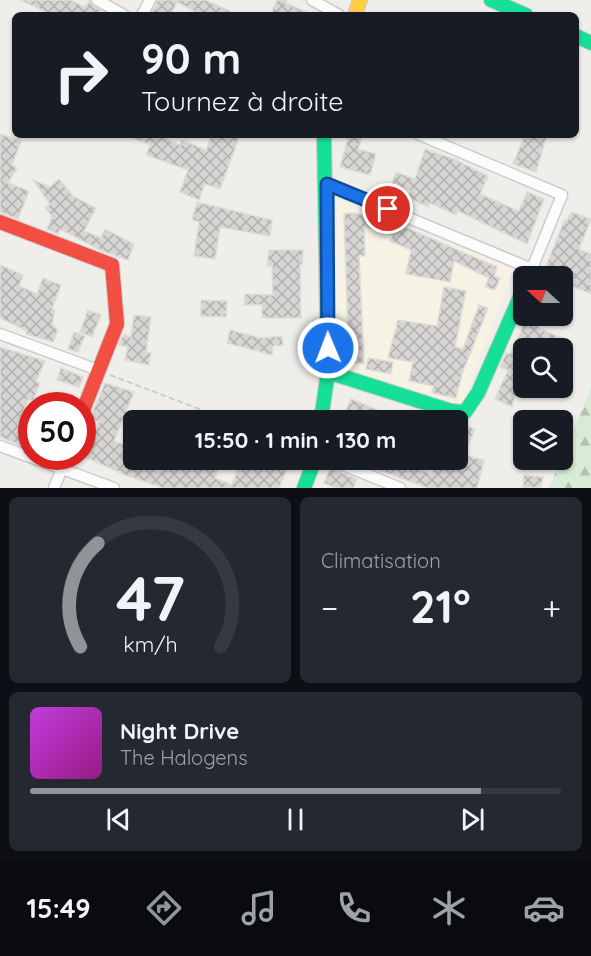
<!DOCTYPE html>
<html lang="fr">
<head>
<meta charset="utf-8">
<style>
  body { margin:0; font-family:Quicksand,sans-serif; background:#242831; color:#f1f3f6; height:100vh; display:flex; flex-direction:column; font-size:22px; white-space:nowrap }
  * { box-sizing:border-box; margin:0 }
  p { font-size:20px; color:#9ea1a6 }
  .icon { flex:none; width:33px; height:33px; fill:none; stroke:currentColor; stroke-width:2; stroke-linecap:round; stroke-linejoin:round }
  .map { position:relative; height:488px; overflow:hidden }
  .sheet { display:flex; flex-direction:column; gap:9px; padding:9px; background:#0d0f14; flex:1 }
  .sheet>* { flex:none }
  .guide { position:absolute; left:12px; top:12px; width:567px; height:126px; border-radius:9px; box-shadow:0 2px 4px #0004; background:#171b24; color:#f1f3f6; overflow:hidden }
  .needle { width:39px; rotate:291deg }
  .tools { position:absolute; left:513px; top:266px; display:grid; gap:12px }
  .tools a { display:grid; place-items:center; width:60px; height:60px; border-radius:9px; background:#171b24; box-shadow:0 2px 4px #0004; font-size:30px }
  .speed { position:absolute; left:18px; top:392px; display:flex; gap:12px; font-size:30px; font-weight:700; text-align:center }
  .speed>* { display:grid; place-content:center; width:78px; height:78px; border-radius:50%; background:#171b24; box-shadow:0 2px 4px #0004; line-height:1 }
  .speed .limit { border:9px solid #d22; background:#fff; color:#111 }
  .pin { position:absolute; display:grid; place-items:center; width:51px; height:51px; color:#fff; margin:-26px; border:3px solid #fff; border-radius:50%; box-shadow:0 2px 6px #0007 }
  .me { position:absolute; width:66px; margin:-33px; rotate:359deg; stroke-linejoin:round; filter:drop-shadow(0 0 4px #0008) }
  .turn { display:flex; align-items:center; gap:21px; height:126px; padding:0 30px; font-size:27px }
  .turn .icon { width:78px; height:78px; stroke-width:2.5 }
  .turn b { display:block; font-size:42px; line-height:51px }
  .big { font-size:45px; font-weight:700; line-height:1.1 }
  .sheet .tile { flex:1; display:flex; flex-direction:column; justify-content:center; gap:9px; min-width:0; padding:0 21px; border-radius:9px; background:#242831 }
  .sheet .dial { align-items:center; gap:0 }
  .dial svg { height:156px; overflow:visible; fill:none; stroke:#363941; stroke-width:7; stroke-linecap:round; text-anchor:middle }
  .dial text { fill:#f1f3f6; stroke:none }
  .song { display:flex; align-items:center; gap:18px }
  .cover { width:72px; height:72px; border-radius:9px; background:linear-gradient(135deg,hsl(290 70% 55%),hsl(310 70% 35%)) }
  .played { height:6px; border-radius:3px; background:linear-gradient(90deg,#919496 85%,#363941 85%) }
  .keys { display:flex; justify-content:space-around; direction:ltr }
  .heat { display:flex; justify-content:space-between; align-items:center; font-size:33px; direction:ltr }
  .sheet .tiles { flex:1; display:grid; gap:9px; grid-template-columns:1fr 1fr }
  .tile:last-child { grid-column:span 2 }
  .trip { position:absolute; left:123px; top:410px; width:345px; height:60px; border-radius:9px; background:#171b24; box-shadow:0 2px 4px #0004; font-weight:700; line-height:60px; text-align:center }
  .tab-bar { display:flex; height:96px; justify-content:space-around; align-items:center; background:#090b0e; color:#9ea1a6 }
  .tab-bar .icon { width:42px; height:42px }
  .tab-bar .selected { color:#919496 }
  .tab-bar b { font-size:27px; color:#f1f3f6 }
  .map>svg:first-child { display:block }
  .commercial { fill:#f7f3e4 }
  .forest { fill:url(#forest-firs) }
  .building { fill:url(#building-cross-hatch); stroke:#deddd9; stroke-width:1.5 }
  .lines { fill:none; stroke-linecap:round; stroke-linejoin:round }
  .street-casing { stroke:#cbcccc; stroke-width:13 }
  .fast-casing { stroke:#cacacb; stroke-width:16 }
  .slow-casing { stroke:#cacacb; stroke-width:16 }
  .jam-casing { stroke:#cacacb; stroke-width:16 }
  .path { stroke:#cacfcc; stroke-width:2; stroke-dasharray:6 3; stroke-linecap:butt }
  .street { stroke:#fdfcfc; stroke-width:10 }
  .fast { stroke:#16e098; stroke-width:14 }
  .slow { stroke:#ffcf43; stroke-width:14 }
  .jam { stroke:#f24e42; stroke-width:14 }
  .route-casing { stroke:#114b97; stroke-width:15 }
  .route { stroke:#1a73e8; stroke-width:10 }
</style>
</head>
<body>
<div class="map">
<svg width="591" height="488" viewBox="0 0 591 488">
  <defs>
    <pattern id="forest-firs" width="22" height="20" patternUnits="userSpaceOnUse" patternTransform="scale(1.5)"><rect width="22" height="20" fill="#d8ebd6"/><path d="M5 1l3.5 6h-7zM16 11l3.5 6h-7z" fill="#b2c2b1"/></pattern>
    <pattern id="building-cross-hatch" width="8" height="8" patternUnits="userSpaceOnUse" patternTransform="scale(1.5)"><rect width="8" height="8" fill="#d6d5d3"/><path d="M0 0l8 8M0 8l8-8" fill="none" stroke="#b1b0af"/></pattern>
  </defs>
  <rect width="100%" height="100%" fill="#efeeea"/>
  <polygon class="commercial" points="337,200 513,269 463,402 448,404 337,366"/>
  <polygon class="forest" points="591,388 591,488 549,488"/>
  <g class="building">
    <polygon points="20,0 70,0 85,7 90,0 91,4 100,10 98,14 101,15 52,15"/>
    <polygon points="158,0 206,0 238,15 192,15 194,11 177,2 171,15 151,15"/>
    <polygon points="277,0 287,0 285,3 314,15 270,15"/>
    <polygon points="0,134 21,141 12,165 17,168 8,183 29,191 18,219 0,212"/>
    <polygon points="126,135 163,135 162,137 180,145 182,140 206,150 212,135 240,135 220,189 205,184 199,200 180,192 188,170 146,155 150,145"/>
    <polygon points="349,135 363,135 358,149 376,154 370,175 340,167"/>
    <polygon points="525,135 547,135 536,172 513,164"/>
    <polygon points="425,149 454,159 488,176 480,194 519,211 527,192 544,199 527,244 458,211 456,215 430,203 428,207 407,197 410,191 392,184 396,172 415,179"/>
    <polygon points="59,179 73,196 96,208 84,231 101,238 105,229 134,244 128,260 102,251 60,229 58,234 47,229 52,217 45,207 50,204 33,180 50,187"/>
    <polygon points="197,202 272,220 270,236 220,227 215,259 194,256 199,222 192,220"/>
    <polygon points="571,212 591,219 579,249 591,254 591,294 572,286 574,280 564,276 542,276 565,219 567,221"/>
    <polygon points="354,213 396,223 497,267 494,276 500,278 495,290 485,287 489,278 454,261 450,282 406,274 411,250 390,241 393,235 364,226 365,256 359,256 364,363 349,364 344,214"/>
    <polygon points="269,250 303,250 302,265 300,264 301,318 262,318 262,305 244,305 245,294 273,295 272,266 267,266"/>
    <polygon points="0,265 23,275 19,286 37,294 43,278 61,285 52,309 55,310 52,324 58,330 53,342 26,334 27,331 0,318"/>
    <polygon points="444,287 466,291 455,347 463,349 479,305 488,308 462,374 456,398 432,393 434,386 409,381 413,362 388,358 398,320 437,326"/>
    <polygon points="201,300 227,301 226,317 201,316"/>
    <polygon points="88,310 101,315 92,337 80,332"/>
    <polygon points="134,315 151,317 146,352 151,353 149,365 125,360 128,347 119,345 123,335 131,337"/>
    <polygon points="528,315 543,315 538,328 569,341 566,348 524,348 524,392 517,390 512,407 495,399 508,370 500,367 506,353 511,354"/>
    <polygon points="230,330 261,338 282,336 283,345 273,346 272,355 227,343"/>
    <polygon points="74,332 85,336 78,352 68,349"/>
    <polygon points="0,347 45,361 36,382 40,383 33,401 28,399 18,425 27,428 20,445 0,437"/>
    <polygon points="368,358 393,362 391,374 366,369"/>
    <polygon points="61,368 83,377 79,387 57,380"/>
    <polygon points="105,383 134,392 114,441 134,449 131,460 160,472 164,462 183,469 186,459 222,459 215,478 232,485 241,459 264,459 287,468 279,488 163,488 125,475 85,457 99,422 90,418"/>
    <polygon points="351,399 402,420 351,420 343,417"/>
    <polygon points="464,425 475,429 464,455 484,460 477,488 428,488 349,459 388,459 432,474 438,459 458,459 458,439"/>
    <polygon points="330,468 357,479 353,488 336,488 324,483"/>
    <polygon points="524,475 543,477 541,487 523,488"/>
  </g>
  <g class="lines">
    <g class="street-casing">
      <g id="street">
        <polyline points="97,0 124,15"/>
        <polyline points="312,0 339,15"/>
        <polyline points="142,15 150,0"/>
        <polyline points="420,135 562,195 529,276"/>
        <polyline points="327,184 532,269"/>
        <polyline points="0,334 98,370"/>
        <polyline points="0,446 114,488"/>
        <polyline points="329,459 400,488"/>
        <polyline points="54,488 67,456"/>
      </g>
    </g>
    <g class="fast-casing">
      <g id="fast">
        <polyline points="491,0 526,15"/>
        <polyline points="576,36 591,43"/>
        <polyline points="328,372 451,411 465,412 478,393 524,288"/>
        <polyline points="321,420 328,372 324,135"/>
        <polyline points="304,488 315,459"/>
      </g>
    </g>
    <g class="slow-casing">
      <polyline id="slow" points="355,15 360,0"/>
    </g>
    <g class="jam-casing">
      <polyline id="jam" points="0,222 112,265 117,324 82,413"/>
    </g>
    <polyline class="path" points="110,375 228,420"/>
    <use href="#street" class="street"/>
    <use href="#fast" class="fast"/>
    <use href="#slow" class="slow"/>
    <use href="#jam" class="jam"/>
  </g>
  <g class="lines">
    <g class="route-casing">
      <polyline id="route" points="328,348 327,184 388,209"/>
    </g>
    <use href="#route" class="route"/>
  </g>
</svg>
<div class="tools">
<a><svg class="needle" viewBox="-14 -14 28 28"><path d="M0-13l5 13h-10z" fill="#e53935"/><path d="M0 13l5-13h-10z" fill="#9ea1a6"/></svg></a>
<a><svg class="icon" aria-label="search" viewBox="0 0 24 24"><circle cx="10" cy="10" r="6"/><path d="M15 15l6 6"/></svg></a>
<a><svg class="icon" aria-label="layers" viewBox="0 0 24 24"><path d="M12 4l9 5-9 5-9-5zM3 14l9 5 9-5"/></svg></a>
</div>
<div class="speed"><div class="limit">50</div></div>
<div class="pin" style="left:388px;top:209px;background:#d93025"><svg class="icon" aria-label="arrive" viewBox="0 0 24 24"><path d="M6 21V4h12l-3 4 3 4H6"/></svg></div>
<svg class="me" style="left:328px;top:348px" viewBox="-20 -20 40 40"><circle r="17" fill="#1a73e8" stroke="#fff" stroke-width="3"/><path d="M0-11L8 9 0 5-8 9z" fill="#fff"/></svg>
<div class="trip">15:50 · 1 min · 130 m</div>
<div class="guide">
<div class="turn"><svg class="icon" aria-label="right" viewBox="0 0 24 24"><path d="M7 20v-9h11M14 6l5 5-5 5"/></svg><div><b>90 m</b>Tournez à droite</div></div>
</div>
</div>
<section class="sheet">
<div class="tiles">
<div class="tile dial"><svg viewBox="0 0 100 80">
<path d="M14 69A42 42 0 1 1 86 69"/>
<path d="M14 69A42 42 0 0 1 23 16" stroke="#919496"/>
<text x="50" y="56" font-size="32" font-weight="700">47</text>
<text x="50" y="72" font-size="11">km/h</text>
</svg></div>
<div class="tile"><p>Climatisation</p>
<div class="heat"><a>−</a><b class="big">21°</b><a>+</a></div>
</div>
<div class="tile">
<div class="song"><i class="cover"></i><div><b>Night Drive</b><p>The Halogens</p></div></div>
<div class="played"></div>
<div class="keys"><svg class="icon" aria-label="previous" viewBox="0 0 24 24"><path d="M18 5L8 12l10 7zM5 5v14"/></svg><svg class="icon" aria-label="pause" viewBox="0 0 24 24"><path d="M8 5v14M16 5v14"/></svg><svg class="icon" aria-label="next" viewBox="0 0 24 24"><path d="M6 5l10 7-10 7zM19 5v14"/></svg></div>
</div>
</div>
</section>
<nav class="tab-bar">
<b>15:49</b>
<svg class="icon selected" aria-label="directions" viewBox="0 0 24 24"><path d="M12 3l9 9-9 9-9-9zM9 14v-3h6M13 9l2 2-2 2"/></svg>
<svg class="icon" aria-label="music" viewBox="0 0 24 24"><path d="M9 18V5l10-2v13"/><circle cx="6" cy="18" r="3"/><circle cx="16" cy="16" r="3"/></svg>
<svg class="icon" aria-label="phone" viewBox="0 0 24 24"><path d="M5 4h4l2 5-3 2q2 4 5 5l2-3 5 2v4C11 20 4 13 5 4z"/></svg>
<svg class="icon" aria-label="climate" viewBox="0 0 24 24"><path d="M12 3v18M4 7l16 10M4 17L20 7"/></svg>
<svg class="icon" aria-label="car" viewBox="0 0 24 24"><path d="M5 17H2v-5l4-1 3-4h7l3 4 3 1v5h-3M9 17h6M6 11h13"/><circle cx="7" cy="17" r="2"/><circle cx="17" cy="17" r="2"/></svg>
</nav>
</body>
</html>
